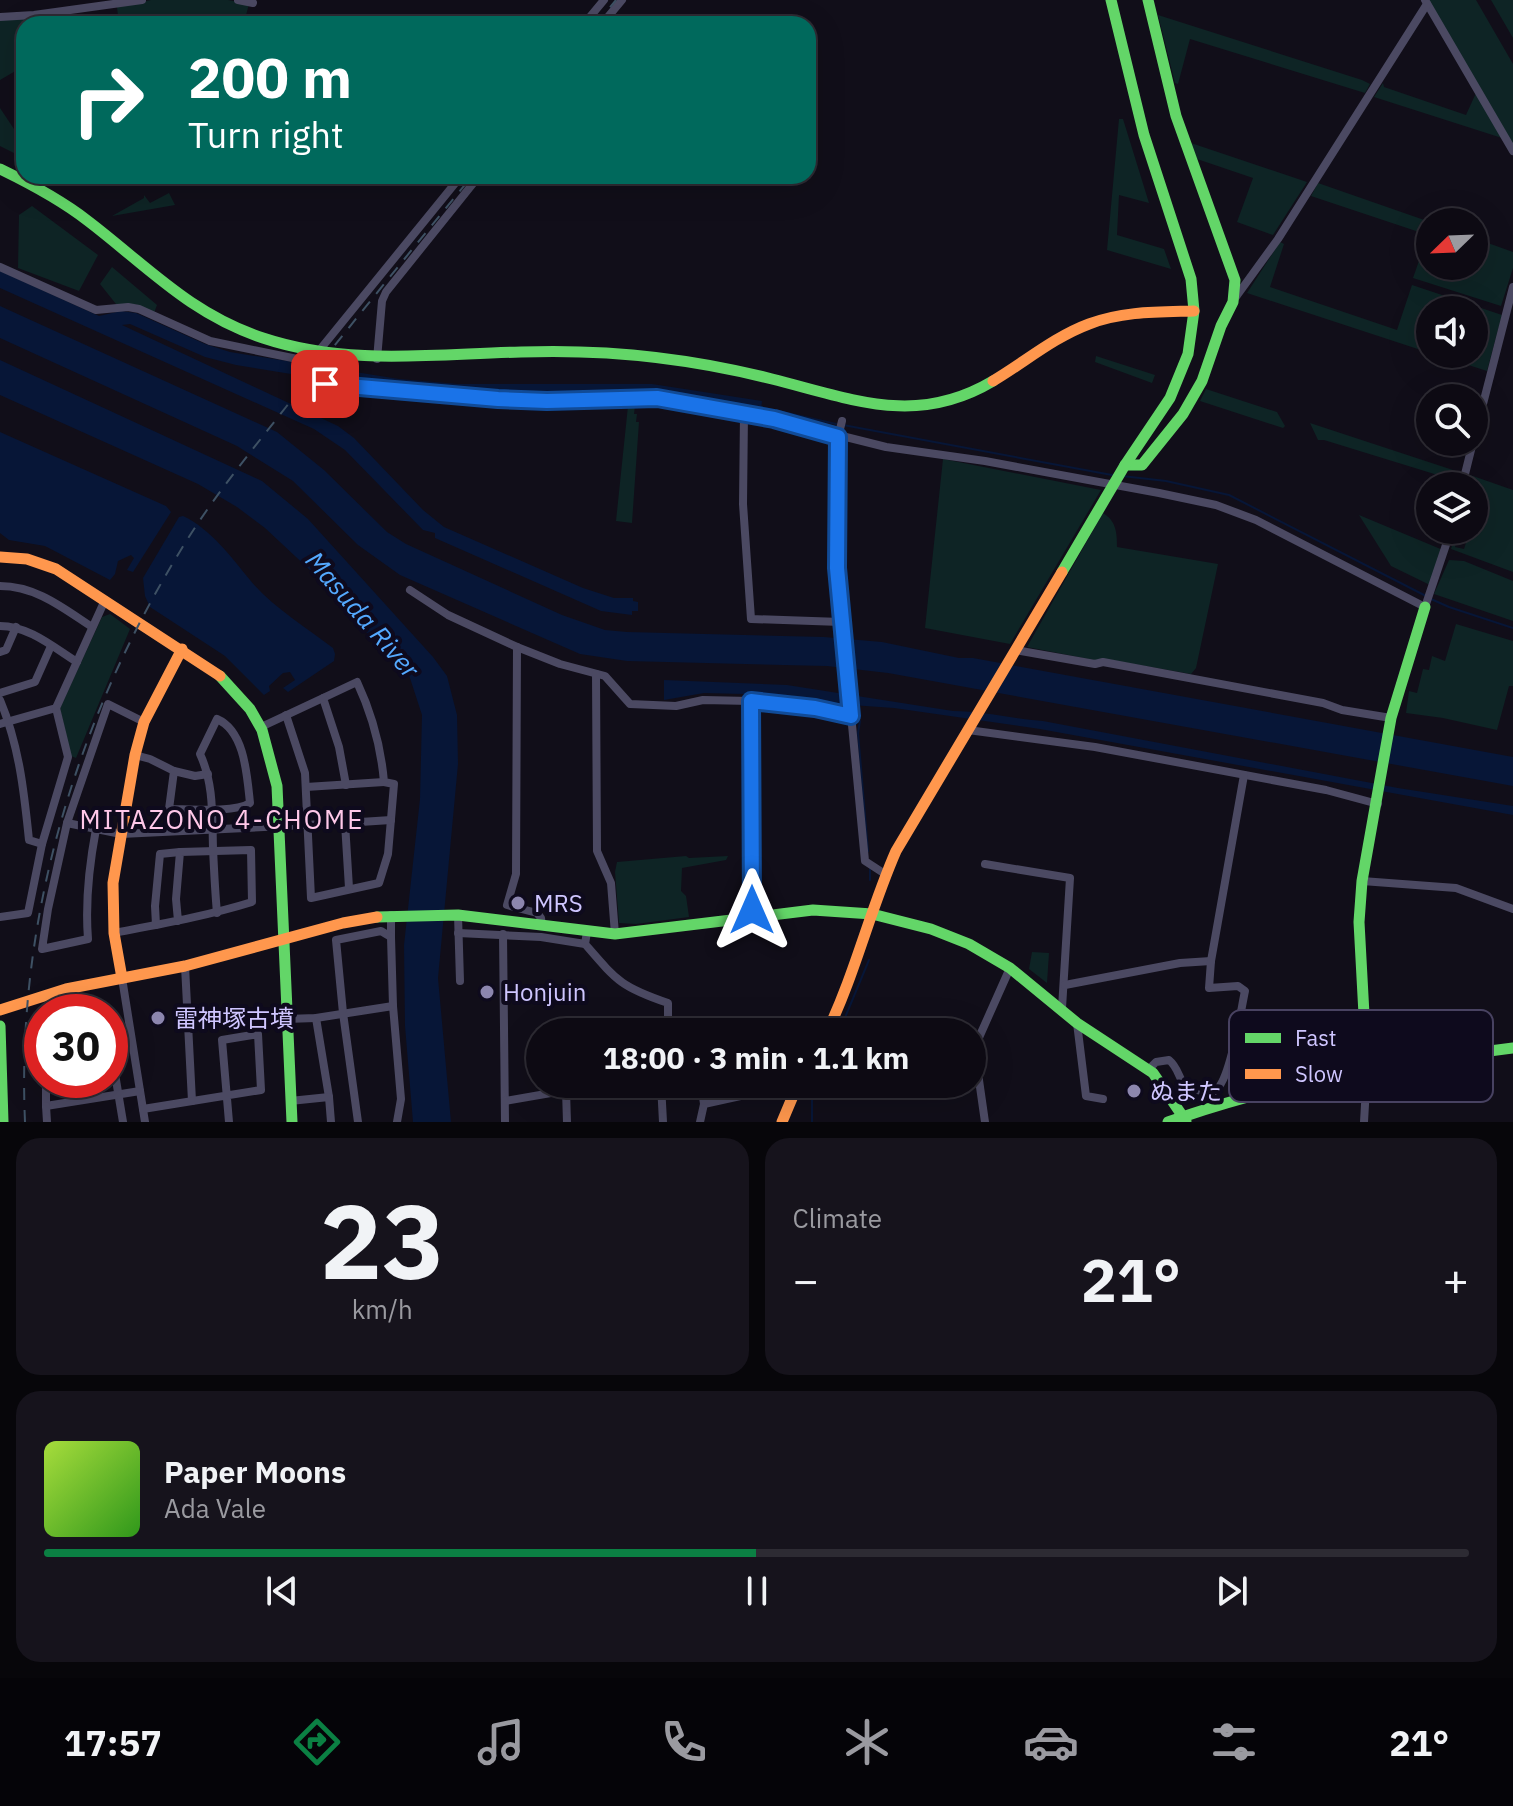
<!DOCTYPE html>
<html lang="en">
<head>
<meta charset="utf-8">
<style>
  body { margin:0; font-family:"IBM Plex Sans","Noto Sans JP",sans-serif; background:#16131c; color:#f1f3f6; height:100vh; display:flex; flex-direction:column; font-size:30px; white-space:nowrap }
  * { box-sizing:border-box; margin:0 }
  p { font-size:26px; color:#9a9aa0 }
  .icon { flex:none; width:44px; height:44px; fill:none; stroke:currentColor; stroke-width:2; stroke-linecap:round; stroke-linejoin:round }
  .map { position:relative; height:1122px; overflow:hidden }
  .panel { display:flex; flex-direction:column; gap:16px; padding:16px; background:#07060a; flex:1 }
  .panel>* { flex:none }
  .top-card { position:absolute; left:16px; top:16px; width:800px; height:168px; border-radius:24px; box-shadow:0 8px 32px #0002,0 0 0 2px #2d2b33; background:#00695c; color:#fff; overflow:hidden }
  .needle { width:52px; rotate:247deg }
  .controls { position:absolute; left:1416px; top:208px; display:grid; gap:16px }
  .controls a { display:grid; place-items:center; width:72px; height:72px; border-radius:50%; background:#0d0a13; box-shadow:0 8px 32px #0002,0 0 0 2px #2d2b33; font-size:40px }
  .speed { position:absolute; left:24px; top:994px; display:flex; gap:16px; font-size:40px; font-weight:700; text-align:center }
  .speed>* { display:grid; place-content:center; width:104px; height:104px; border-radius:50%; background:#0d0a13; box-shadow:0 8px 32px #0002,0 0 0 2px #2d2b33; line-height:1 }
  .speed .limit { border:12px solid #d22; background:#fff; color:#111 }
  .pin { position:absolute; display:grid; place-items:center; width:68px; height:68px; color:#fff; margin:-34px; border-radius:16px; box-shadow:0 4px 12px #0006 }
  .me { position:absolute; width:88px; margin:-44px; rotate:0deg; stroke-linejoin:round; filter:drop-shadow(0 0 6px #0008) }
  .turn { display:flex; align-items:center; gap:28px; height:168px; padding:0 40px; font-size:36px }
  .turn .icon { width:104px; height:104px; stroke-width:2.5 }
  .turn b { display:block; font-size:56px; line-height:68px }
  .big { font-size:60px; font-weight:700; line-height:1.1 }
  .panel .widget { flex:1; display:flex; flex-direction:column; justify-content:center; gap:12px; min-width:0; padding:0 28px; border-radius:24px; background:#16131c }
  .panel .dial { align-items:center; gap:0 }
  .dial b { font-size:104px; line-height:1 }
  .song { display:flex; align-items:center; gap:24px }
  .cover { width:96px; height:96px; border-radius:12px; background:linear-gradient(135deg,hsl(80 70% 55%),hsl(110 70% 35%)) }
  .played { height:8px; border-radius:4px; background:linear-gradient(90deg,#0b8043 50%,#2d2b33 50%) }
  .keys { display:flex; justify-content:space-around; direction:ltr }
  .heat { display:flex; justify-content:space-between; align-items:center; font-size:44px; direction:ltr }
  .panel .tiles { flex:1; display:grid; gap:16px; grid-template-columns:1fr 1fr }
  .widget:last-child { grid-column:span 2 }
  .trip { position:absolute; left:526px; top:1018px; width:460px; height:80px; border-radius:40px; background:#0d0a13; box-shadow:0 8px 32px #0002,0 0 0 2px #2d2b33; font-weight:700; line-height:80px; text-align:center }
  .tabs { display:flex; height:128px; justify-content:space-around; align-items:center; background:#050408; color:#9a9aa0 }
  .tabs .icon { width:56px; height:56px }
  .tabs .on { color:#0b8043 }
  .tabs b { font-size:36px; color:#f1f3f6 }
  .map>svg:first-child { display:block }
  .green { fill:#0e2425 }
  .water { fill:#071637 }
  .lines { fill:none; stroke-linecap:round; stroke-linejoin:round }
  .stream { stroke:#071637; stroke-width:2 }
  .street { stroke:#4b4962; stroke-width:8 }
  .fast { stroke:#63d668; stroke-width:11 }
  .slow { stroke:#ff974d; stroke-width:11 }
  .rail { stroke:#3e5164; stroke-width:2; stroke-dasharray:12 10; stroke-linecap:butt }
  .route-casing { stroke:#114b97; stroke-width:20 }
  .route { stroke:#1a73e8; stroke-width:14 }
  .poi-dot { fill:#8c86ae; stroke:#0e0a1d; stroke-width:3 }
  .labels { text-anchor:middle; dominant-baseline:central; stroke-width:8; stroke-linejoin:round; paint-order:stroke }
  .poi-label { font-size:24px; fill:#cfc6ff; stroke:#0e0a1d; text-anchor:start }
  .water-label { font-size:26px; font-style:italic; fill:#54a9ff; stroke:#0e0a1d }
  .neighbourhood-label { font-size:26px; letter-spacing:2px; fill:#ffc8e9; stroke:#0e0a1d }
  .key { fill:#0e0a1d; stroke:#484261; stroke-width:2 }
  .key-label { font-size:22px; fill:#cfc6ff }
</style>
</head>
<body>
<div class="map">
<svg width="1513" height="1122" viewBox="0 0 1513 1122">
  <rect width="100%" height="100%" fill="#110e19"/>
  <g class="green">
    <polygon points="151,0 228,0 249,4 246,15 228,15 227,24 119,24 117,7"/>
    <polygon points="1428,0 1476,0 1513,64 1513,148"/>
    <polygon points="1491,0 1513,0 1513,38"/>
    <polygon points="1158,15 1362,80 1370,84 1365,93 1190,39 1178,84 1175,83"/>
    <polygon points="39,17 44,24 24,24 24,66 0,80 0,20"/>
    <polygon points="1383,83 1384,87 1466,115 1476,93 1502,138 1374,97"/>
    <polygon points="0,108 24,144 24,158 0,146"/>
    <polygon points="1119,119 1123,119 1149,203 1119,195 1117,235 1164,249 1171,269 1107,250"/>
    <polygon points="1191,143 1307,182 1273,235 1237,222 1253,178 1197,159"/>
    <polygon points="1318,183 1430,222 1430,266 1474,266 1474,238 1513,252 1513,268 1501,306 1413,278 1428,235 1311,196"/>
    <polygon points="169,193 175,205 112,216 144,198 144,195 150,203"/>
    <polygon points="32,206 98,255 79,291 18,268 19,215"/>
    <polygon points="1280,242 1284,244 1270,287 1397,330 1412,285 1502,315 1487,371 1434,354 1474,354 1474,310 1430,310 1430,353 1247,293"/>
    <polygon points="112,267 157,305 154,313 135,304 116,304 100,284"/>
    <polygon points="1096,356 1155,375 1152,383 1095,362"/>
    <polygon points="1206,389 1277,412 1285,426 1283,428 1200,401"/>
    <polygon points="628,406 635,406 634,414 637,414 636,422 639,422 632,523 616,521"/>
    <polygon points="1310,423 1459,472 1457,481 1324,440 1318,440"/>
    <polygon points="943,459 1101,490 1010,644 925,628"/>
    <polygon points="1470,475 1513,490 1513,572 1451,549 1456,530 1460,530 1455,547 1464,549 1470,530 1474,530 1474,486 1467,486"/>
    <path d="M1103 513C1116 521 1117 532 1117 547L1218 564 1196 668 1191 674 1105 659 1099 661 1027 647Z"/>
    <polygon points="1359,515 1443,550 1430,585 1391,566"/>
    <polygon points="1449,560 1464,561 1513,581 1513,621 1434,594"/>
    <polygon points="110,614 130,629 76,758 71,756 60,708 102,617"/>
    <polygon points="1456,624 1513,641 1513,686 1509,686 1497,730 1443,718 1406,713 1409,691 1417,693 1423,669 1429,670 1432,656 1445,661"/>
    <polygon points="686,856 689,858 728,856 726,860 682,868 681,891 686,896 689,917 636,924 619,923 615,872 617,862"/>
    <polygon points="1032,952 1049,953 1047,983 1029,969"/>
  </g>
  <g class="water">
    <polygon points="0,271 99,316 121,311 136,313 205,344 230,352 399,379 458,384 652,384 762,401 761,410 663,393 496,394 322,379 236,365 205,357 130,324 122,325 338,426 354,438 423,510 444,527 583,588 614,598 633,598 633,601 638,602 638,611 632,611 632,615 601,611 435,538 435,533 423,530 345,450 314,429 0,288"/>
    <polygon points="0,306 277,432 324,470 387,532 406,544 562,615 605,630 627,632 824,637 882,642 959,658 973,658 1513,757 1513,786 888,673 827,666 627,661 580,654 400,575 358,545 293,481 237,446 0,338"/>
    <polygon points="0,360 262,481 308,519 433,657 447,676 457,715 458,764 438,978 451,1122 413,1122 405,1026 404,945 420,799 422,715 409,675 398,660 360,627 326,585 265,528 237,507 198,484 0,395"/>
    <polygon points="0,432 166,506 171,512 133,572 127,570 134,558 131,555 118,561 115,574 110,580 45,546 9,540 0,533"/>
    <path d="M183 516C211 529 232 558 250 580 271 606 306 627 333 648L335 654 334 661 288 692 283 688 295 680 290 672 283 673 269 686 270 691 264 695 225 656 150 607 145 596 143 578 179 517Z"/>
    <path d="M664 680 787 685 953 711C983 711 1013 719 1043 721L1398 788 1513 806V815L1040 729 894 708 837 704 789 695 704 693 664 700Z"/>
  </g>
  <g class="lines">
    <g class="stream">
      <polyline points="761,407 836,424"/>
      <polyline points="843,425 1112,475"/>
      <polyline points="1122,476 1166,481 1229,495 1426,596"/>
      <polyline points="1431,599 1449,607 1513,628"/>
      <polyline points="860,721 858,733 868,851"/>
      <polyline points="870,869 870,880"/>
      <polyline points="839,1032 869,960"/>
      <polyline points="812,1122 812,1084"/>
    </g>
    <g class="street">
      <polyline points="238,0 253,3"/>
      <polyline points="1425,0 1513,151"/>
      <polyline points="0,17 34,15 142,0"/>
      <polyline points="584,24 604,0"/>
      <polyline points="602,24 622,0"/>
      <polyline points="461,176 318,352 304,382 498,399 657,398 774,419 886,447 985,461 1159,493 1216,505 1256,520 1425,607 1451,530"/>
      <polyline points="0,267 96,310 128,307 139,309 210,341 312,362"/>
      <polyline points="1233,301 1278,239 1427,4"/>
      <polyline points="377,359 382,301 386,292 479,176"/>
      <polyline points="744,413 743,504 751,619 841,622"/>
      <polyline points="842,421 838,437 837,568 865,861 885,874"/>
      <polyline points="1474,439 1513,287"/>
      <polyline points="1462,486 1473,442"/>
      <path d="M0 586C36 586 63 608 92 627"/>
      <polyline points="410,590 448,615 517,647 560,664 605,676 630,704 676,706 703,700 751,701 815,708 851,716"/>
      <path d="M0 626C29 626 53 647 77 662"/>
      <polyline points="517,647 516,874 507,905 537,913 541,918 542,926"/>
      <polyline points="1015,650 1095,664 1103,662 1323,703 1342,710 1391,718"/>
      <polyline points="0,652 6,650 16,627"/>
      <polyline points="596,674 597,851 611,883 615,934"/>
      <polyline points="0,693 35,682 51,646"/>
      <path d="M0 700C19 745 24 791 29 840L42 844"/>
      <polyline points="751,701 752,916"/>
      <path d="M286 715 305 773 311 898 379 883 388 854 394 784 384 782C381 747 372 714 357 682L323 698 339 747 346 785"/>
      <polyline points="0,724 56,708 105,600"/>
      <polyline points="261,727 323,698"/>
      <polyline points="968,730 1095,747 1326,790 1378,804"/>
      <path d="M135 755 150 759 174 771 169 809C188 809 235 813 250 803 247 776 245 731 217 719L200 754C214 784 212 816 213 848 214 870 215 891 217 913"/>
      <polyline points="174,771 195,776 208,774"/>
      <polyline points="306,787 384,782"/>
      <polyline points="67,823 121,834 345,823 349,888"/>
      <polyline points="345,823 391,820"/>
      <path d="M96 829C89 866 85 901 88 939L42 949 48 909 67 823 108 704 144 722"/>
      <polyline points="985,864 1070,878 1062,1008"/>
      <polyline points="1362,881 1456,888 1513,909"/>
      <polyline points="391,915 391,937"/>
      <polyline points="458,915 460,981"/>
      <polyline points="0,917 28,913 42,844 68,757 56,708"/>
      <polyline points="156,925 155,906 160,854 180,852"/>
      <path d="M587 932 585 944C617 981 621 987 668 1003V1032"/>
      <path d="M114 933C161 924 207 916 252 902L251 850 180 852 176 899 178 921"/>
      <polyline points="458,933 541,937 585,944"/>
      <polyline points="503,934 505,1122"/>
      <polyline points="185,966 192,1101"/>
      <polyline points="122,978 145,1122"/>
      <polyline points="1065,985 1180,963 1211,961"/>
      <polyline points="74,987 78,1012"/>
      <polyline points="316,1018 329,1097"/>
      <polyline points="286,1019 316,1018 393,1006 401,1099 397,1122"/>
      <polyline points="1077,1023 1086,1096 1103,1099"/>
      <polyline points="110,1044 123,1122"/>
      <path d="M1148 1070 1156 1062 1169 1060C1179 1068 1178 1079 1187 1088 1194 1089 1205 1093 1212 1092 1230 1089 1241 1008 1245 991L1238 986 1209 988 1211 961 1244 775"/>
      <polyline points="46,1080 46,1106 140,1091"/>
      <polyline points="661,1084 663,1122"/>
      <polyline points="701,1084 704,1104"/>
      <polyline points="566,1090 567,1122"/>
      <polyline points="290,1101 329,1097 331,1122"/>
      <polyline points="505,1101 603,1084"/>
      <polyline points="46,1106 47,1122"/>
      <polyline points="143,1109 261,1090 258,1034 222,1040 229,1122"/>
      <polyline points="358,1122 343,1013 336,940 381,931 391,937 393,1006"/>
      <polyline points="700,1122 704,1104 764,1091 778,1084"/>
      <polyline points="985,1122 975,1052 977,1042 1010,968"/>
      <polyline points="1364,1122 1367,1070"/>
    </g>
    <g class="fast">
      <path d="M0 169C31 184 61 200 88 221 147 266 190 314 263 338 347 366 433 354 521 352 605 349 690 358 772 379 852 399 916 427 993 381"/>
      <polyline points="1125,465 1142,465 1183,414 1202,381 1221,326 1233,302 1235,280 1176,116 1148,0"/>
      <polyline points="1062,572 1125,465 1170,398 1188,354 1194,311 1191,279 1144,135 1111,0"/>
      <polyline points="220,676 250,709 262,730 277,786 292,1122"/>
      <polyline points="377,917 458,915 615,934 813,910 872,914 931,929 969,944 1010,968 1077,1023 1153,1073 1186,1121"/>
      <polyline points="0,1026 3,1122"/>
      <polyline points="1367,1070 1359,922 1362,881 1391,718 1425,607"/>
      <path d="M1168 1122C1280 1082 1395 1063 1513 1048"/>
    </g>
    <g class="slow">
      <path d="M993 381C1025 362 1054 337 1089 324 1123 311 1159 312 1194 311"/>
      <polyline points="0,557 27,559 56,569 220,676"/>
      <polyline points="122,978 114,933 113,883 135,755 144,722 182,649"/>
      <polyline points="0,1010 66,989 185,966 343,923 377,917"/>
      <path d="M827 1032C855 974 870 910 896 851L1062 572"/>
      <polyline points="782,1122 798,1084"/>
    </g>
    <g class="rail">
      <polyline points="596,24 616,0"/>
      <path d="M25 1122C16 922 75 723 179 553 210 501 249 454 286 407 347 329 410 252 472 176"/>
    </g>
  </g>
  <g class="lines">
    <g class="route-casing">
      <polyline id="route" points="325,384 498,399 547,401 657,398 774,419 838,437 837,568 851,716 815,708 751,701 752,910"/>
    </g>
    <use href="#route" class="route"/>
  </g>
  <g class="poi-dot">
    <circle cx="518" cy="903" r="8"/>
    <circle cx="487" cy="992" r="8"/>
    <circle cx="158" cy="1018" r="8"/>
    <circle cx="1134" cy="1091" r="8"/>
  </g>
  <g class="labels">
    <g class="poi-label">
      <text x="534" y="903">MRS</text>
      <text x="503" y="992">Honjuin</text>
      <text x="174" y="1018">雷神塚古墳</text>
      <text x="1150" y="1091">ぬまた</text>
    </g>
    <g class="water-label">
      <text transform="translate(363 614) rotate(49)">Masuda River</text>
    </g>
    <g class="neighbourhood-label">
      <text x="222" y="819">MITAZONO 4-CHOME</text>
    </g>
  </g>
  <rect x="1229" y="1010" width="264" height="92" rx="12" class="key"/>
  <rect x="1245" y="1033" width="36" height="10" fill="#63d668"/>
  <rect x="1245" y="1069" width="36" height="10" fill="#ff974d"/>
  <g class="key-label">
    <text x="1295" y="1046">Fast</text>
    <text x="1295" y="1082">Slow</text>
  </g>
</svg>
<div class="controls">
<a><svg class="needle" viewBox="-14 -14 28 28"><path d="M0-13l5 13h-10z" fill="#e53935"/><path d="M0 13l5-13h-10z" fill="#9a9aa0"/></svg></a>
<a><svg class="icon" aria-label="sound" viewBox="0 0 24 24"><path d="M4 9h4l5-4v14l-5-4H4zM17 9q2 3 0 6"/></svg></a>
<a><svg class="icon" aria-label="search" viewBox="0 0 24 24"><circle cx="10" cy="10" r="6"/><path d="M15 15l6 6"/></svg></a>
<a><svg class="icon" aria-label="layers" viewBox="0 0 24 24"><path d="M12 4l9 5-9 5-9-5zM3 14l9 5 9-5"/></svg></a>
</div>
<div class="speed"><div class="limit">30</div></div>
<div class="pin" style="left:325px;top:384px;background:#d93025"><svg class="icon" aria-label="arrive" viewBox="0 0 24 24"><path d="M6 21V4h12l-3 4 3 4H6"/></svg></div>
<svg class="me" style="left:752px;top:910px" viewBox="-20 -20 40 40"><path d="M0-17L14 15 0 8-14 15z" fill="#1a73e8" stroke="#fff" stroke-width="4"/></svg>
<div class="trip">18:00 · 3 min · 1.1 km</div>
<div class="top-card">
<div class="turn"><svg class="icon" aria-label="right" viewBox="0 0 24 24"><path d="M7 20v-9h11M14 6l5 5-5 5"/></svg><div><b>200 m</b>Turn right</div></div>
</div>
</div>
<section class="panel">
<div class="tiles">
<div class="widget dial"><b>23</b><p>km/h</p></div>
<div class="widget"><p>Climate</p>
<div class="heat"><a>−</a><b class="big">21°</b><a>+</a></div>
</div>
<div class="widget">
<div class="song"><i class="cover"></i><div><b>Paper Moons</b><p>Ada Vale</p></div></div>
<div class="played"></div>
<div class="keys"><svg class="icon" aria-label="previous" viewBox="0 0 24 24"><path d="M18 5L8 12l10 7zM5 5v14"/></svg><svg class="icon" aria-label="pause" viewBox="0 0 24 24"><path d="M8 5v14M16 5v14"/></svg><svg class="icon" aria-label="next" viewBox="0 0 24 24"><path d="M6 5l10 7-10 7zM19 5v14"/></svg></div>
</div>
</div>
</section>
<nav class="tabs">
<b>17:57</b>
<svg class="icon on" aria-label="directions" viewBox="0 0 24 24"><path d="M12 3l9 9-9 9-9-9zM9 14v-3h6M13 9l2 2-2 2"/></svg>
<svg class="icon" aria-label="music" viewBox="0 0 24 24"><path d="M9 18V5l10-2v13"/><circle cx="6" cy="18" r="3"/><circle cx="16" cy="16" r="3"/></svg>
<svg class="icon" aria-label="phone" viewBox="0 0 24 24"><path d="M5 4h4l2 5-3 2q2 4 5 5l2-3 5 2v4C11 20 4 13 5 4z"/></svg>
<svg class="icon" aria-label="climate" viewBox="0 0 24 24"><path d="M12 3v18M4 7l16 10M4 17L20 7"/></svg>
<svg class="icon" aria-label="car" viewBox="0 0 24 24"><path d="M5 17H2v-5l4-1 3-4h7l3 4 3 1v5h-3M9 17h6M6 11h13"/><circle cx="7" cy="17" r="2"/><circle cx="17" cy="17" r="2"/></svg>
<svg class="icon" aria-label="filters" viewBox="0 0 24 24"><path d="M4 7h16M4 17h16"/><circle cx="9" cy="7" r="2"/><circle cx="15" cy="17" r="2"/></svg>
<b>21°</b>
</nav>
</body>
</html>
